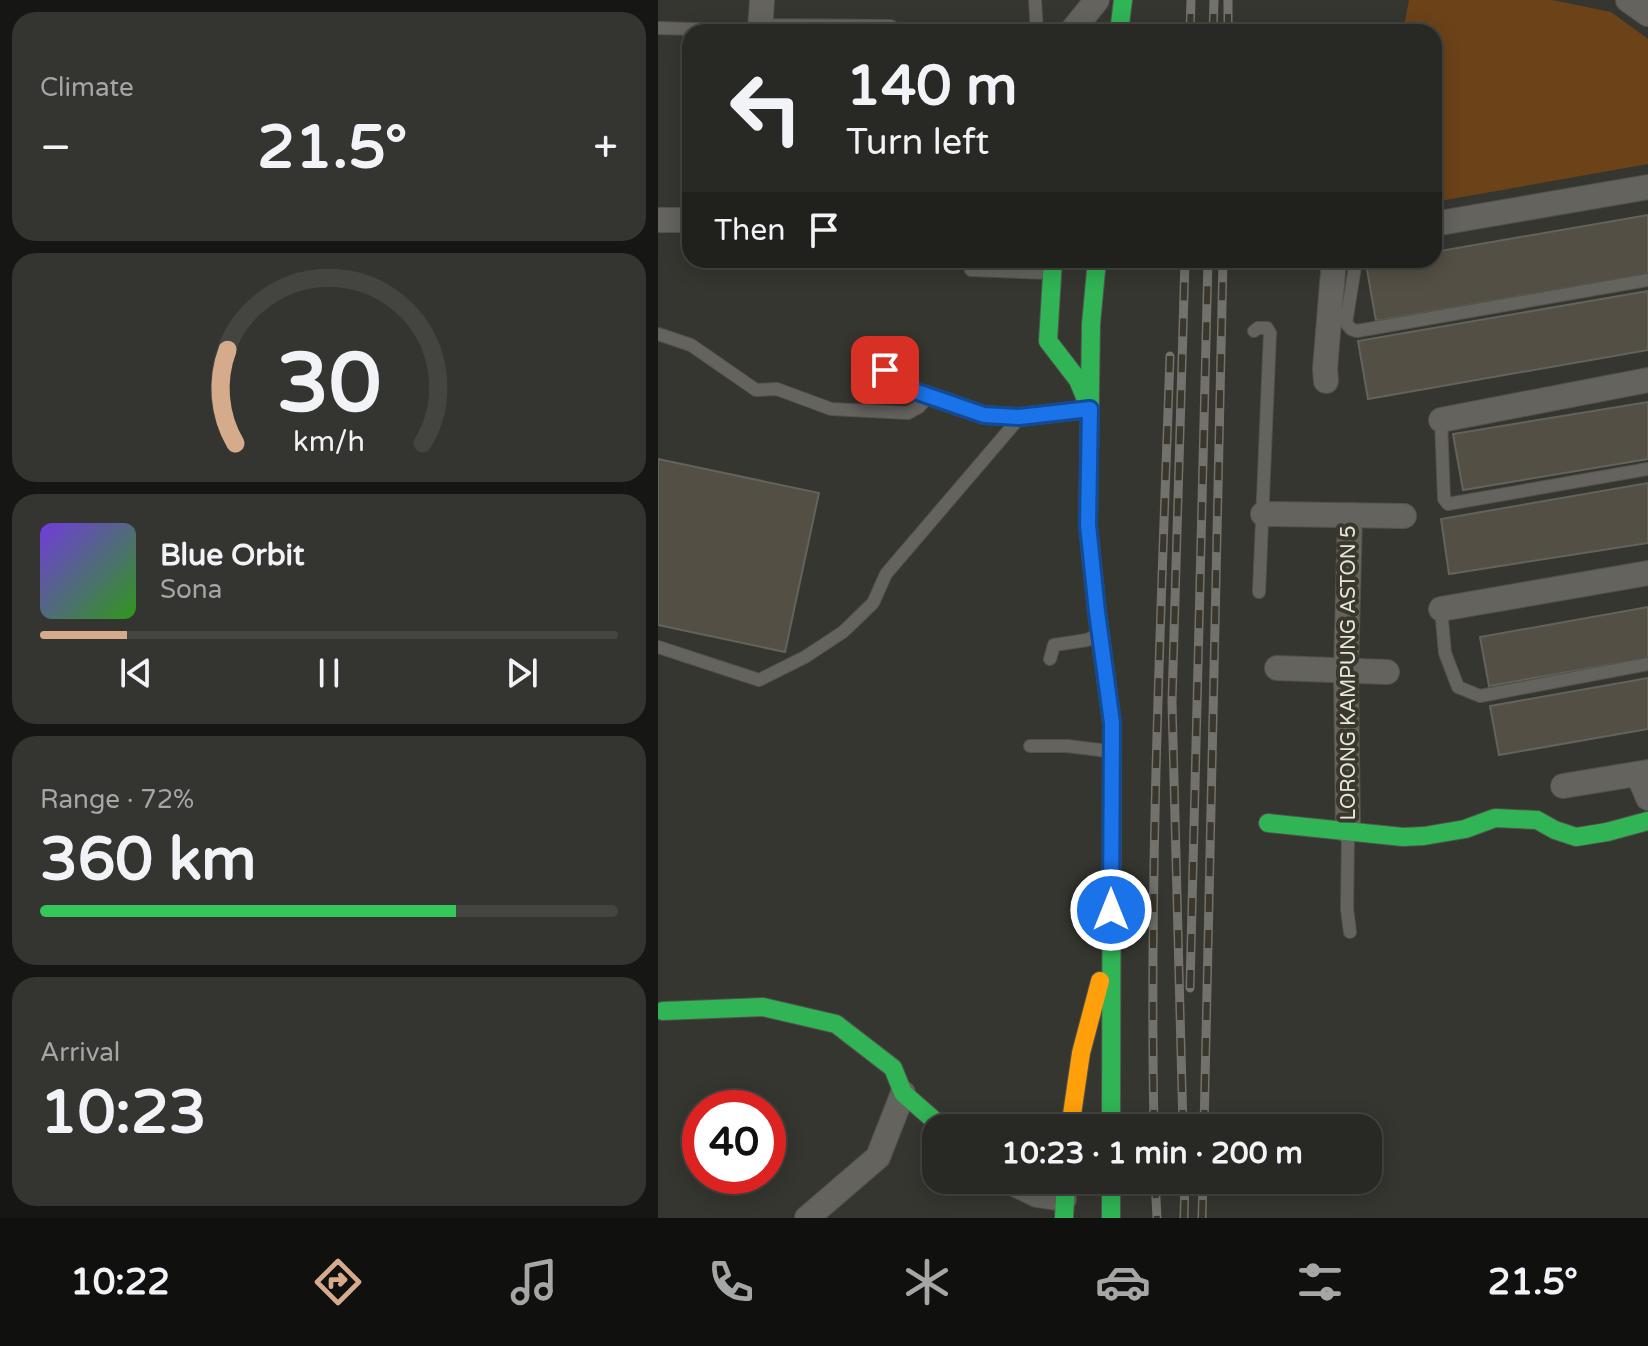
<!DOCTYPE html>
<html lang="en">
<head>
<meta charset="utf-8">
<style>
  body { margin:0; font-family:"Varela Round",sans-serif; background:#343431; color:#f1f3f6; height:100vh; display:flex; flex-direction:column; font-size:30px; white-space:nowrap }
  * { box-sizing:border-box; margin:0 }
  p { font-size:26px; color:#a5a6a6 }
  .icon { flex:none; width:44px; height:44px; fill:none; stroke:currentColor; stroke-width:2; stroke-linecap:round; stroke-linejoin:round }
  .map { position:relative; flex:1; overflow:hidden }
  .side { display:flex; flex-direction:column; gap:12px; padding:12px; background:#161614; width:658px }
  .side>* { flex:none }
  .top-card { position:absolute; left:24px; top:24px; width:760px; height:244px; border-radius:24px; box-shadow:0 4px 20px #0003,0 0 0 2px #444441; background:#282824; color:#f1f3f6; overflow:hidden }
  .speed { position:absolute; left:24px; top:1090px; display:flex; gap:16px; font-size:40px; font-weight:700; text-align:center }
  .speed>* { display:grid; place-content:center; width:104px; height:104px; border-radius:50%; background:#282824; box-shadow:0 4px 20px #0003,0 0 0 2px #444441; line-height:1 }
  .speed .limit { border:12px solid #d22; background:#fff; color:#111 }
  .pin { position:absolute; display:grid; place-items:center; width:68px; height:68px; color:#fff; margin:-34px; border-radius:16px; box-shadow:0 4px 12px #0006 }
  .me { position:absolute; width:88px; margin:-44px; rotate:0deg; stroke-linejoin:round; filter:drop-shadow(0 0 6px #0008) }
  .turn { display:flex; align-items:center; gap:28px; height:168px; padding:0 32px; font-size:36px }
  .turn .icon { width:104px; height:104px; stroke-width:2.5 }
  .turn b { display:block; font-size:56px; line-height:68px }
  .then { display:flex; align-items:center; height:76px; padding:0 32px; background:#0003; gap:16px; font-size:30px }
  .big { font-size:60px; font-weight:700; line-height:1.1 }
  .side .widget { flex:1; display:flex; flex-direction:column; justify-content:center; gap:12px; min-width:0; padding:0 28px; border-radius:24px; background:#343431 }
  .side .dial { align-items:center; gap:0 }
  .dial svg { height:208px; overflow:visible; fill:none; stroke:#444441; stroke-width:7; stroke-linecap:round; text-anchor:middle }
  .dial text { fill:#f1f3f6; stroke:none }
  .song { display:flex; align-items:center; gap:24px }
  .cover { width:96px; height:96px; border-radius:12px; background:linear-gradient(135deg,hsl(260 70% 55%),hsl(110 70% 35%)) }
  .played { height:8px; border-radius:4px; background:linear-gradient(90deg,#d6ab8b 15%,#444441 15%) }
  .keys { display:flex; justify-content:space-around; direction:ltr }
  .heat { display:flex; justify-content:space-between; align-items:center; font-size:44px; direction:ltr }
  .charge { height:12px; border-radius:6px; background:linear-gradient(90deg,#34c759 72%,#444441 0) }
  .trip { position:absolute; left:264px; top:1114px; width:460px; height:80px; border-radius:24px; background:#282824; box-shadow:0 4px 20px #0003,0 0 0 2px #444441; font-weight:700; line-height:80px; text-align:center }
  .menu { display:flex; height:128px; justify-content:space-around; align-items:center; background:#10100e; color:#a5a6a6 }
  .menu .icon { width:56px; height:56px }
  .menu .active { color:#d6ab8b }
  .menu b { font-size:36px; color:#f1f3f6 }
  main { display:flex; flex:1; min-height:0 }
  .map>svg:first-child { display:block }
  .green { fill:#6c4219 }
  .building { fill:#534f44; stroke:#63625d; stroke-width:2 }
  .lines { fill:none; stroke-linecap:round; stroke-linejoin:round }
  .lane-casing { stroke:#52524c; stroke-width:14 }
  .street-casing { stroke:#52524c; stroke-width:26 }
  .fast-casing { stroke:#52524c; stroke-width:20 }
  .slow-casing { stroke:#52524c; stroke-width:20 }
  .lane { stroke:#64635e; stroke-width:12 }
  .street { stroke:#64635e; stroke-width:24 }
  .fast { stroke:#30b455; stroke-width:18 }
  .slow { stroke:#ff9f0a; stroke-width:18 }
  .rail-casing { stroke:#72716c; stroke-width:9 }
  .rail { stroke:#3a382c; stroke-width:6; stroke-dasharray:18; stroke-linecap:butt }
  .route-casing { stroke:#114b97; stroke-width:20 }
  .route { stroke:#1a73e8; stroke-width:14 }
  .labels { text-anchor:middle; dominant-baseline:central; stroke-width:8; stroke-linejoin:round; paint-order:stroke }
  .street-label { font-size:20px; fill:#e7e6de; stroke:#3a382c }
</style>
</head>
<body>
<main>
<section class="side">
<div class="widget"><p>Climate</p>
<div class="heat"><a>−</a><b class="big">21.5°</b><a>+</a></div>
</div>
<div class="widget dial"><svg viewBox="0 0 100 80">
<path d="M14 69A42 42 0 1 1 86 69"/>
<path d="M14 69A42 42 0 0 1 11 33" stroke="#d6ab8b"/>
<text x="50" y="56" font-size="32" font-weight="700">30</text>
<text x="50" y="72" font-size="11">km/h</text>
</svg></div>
<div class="widget">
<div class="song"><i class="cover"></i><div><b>Blue Orbit</b><p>Sona</p></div></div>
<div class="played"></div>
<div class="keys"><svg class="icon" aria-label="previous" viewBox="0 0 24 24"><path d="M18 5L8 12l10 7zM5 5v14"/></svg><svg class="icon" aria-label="pause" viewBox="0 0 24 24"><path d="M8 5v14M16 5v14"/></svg><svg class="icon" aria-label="next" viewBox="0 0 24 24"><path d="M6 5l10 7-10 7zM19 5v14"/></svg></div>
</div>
<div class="widget"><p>Range · 72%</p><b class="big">360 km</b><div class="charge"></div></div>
<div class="widget"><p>Arrival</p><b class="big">10:23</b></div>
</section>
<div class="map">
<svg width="990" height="1218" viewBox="0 0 990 1218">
  <rect width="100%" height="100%" fill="#363630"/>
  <polygon class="green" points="751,0 894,0 953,12 990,39 990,164 776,202 776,32 745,32"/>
  <g class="building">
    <polygon points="990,215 990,274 718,321 708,264 730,260 776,260 776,252"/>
    <polygon points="990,291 990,350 710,399 700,341"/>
    <polygon points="990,402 990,459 805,490 795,434"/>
    <polygon points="0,459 161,493 127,652 0,625"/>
    <polygon points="990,483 990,543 791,574 783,519"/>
    <polygon points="990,607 990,658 831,686 822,637"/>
    <polygon points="990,678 990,729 841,755 832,706"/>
  </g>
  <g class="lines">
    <g class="lane-casing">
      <g id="lane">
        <polyline points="377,0 379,32"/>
        <polyline points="0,28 102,31"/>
        <polyline points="698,260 688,323 693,329 699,331 990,280"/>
        <polyline points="313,270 391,273"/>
        <polyline points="596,331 600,328 609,328 612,333 601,592"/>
        <polyline points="0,334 33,345 98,390 119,389 173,409 250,413 261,407 268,399"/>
        <polyline points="783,420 786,499 790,504 990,469"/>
        <polyline points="783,609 787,653 800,687 822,696 990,664"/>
        <polyline points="0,647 101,680 147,657 185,632 215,603 228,574 357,423"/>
        <polyline points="392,659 396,645 429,640 438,635"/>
        <polyline points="372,746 409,746 450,751"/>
        <polyline points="690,836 689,909 692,932"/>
      </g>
    </g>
    <g class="street-casing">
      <g id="street">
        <polyline points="104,0 102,31 231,32"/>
        <polyline points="970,0 990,14"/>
        <polyline points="413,32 439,0"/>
        <polyline points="0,220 32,220"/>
        <polyline points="776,224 990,187"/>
        <polyline points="668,381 667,369 676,260"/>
        <polyline points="783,420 990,380"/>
        <polyline points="605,514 746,516"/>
        <polyline points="783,609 990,573"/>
        <polyline points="619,668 729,672"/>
        <polyline points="980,774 990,798"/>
        <polyline points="905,786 990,772"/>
        <polyline points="690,831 688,671 692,515"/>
        <polyline points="348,1180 379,1195 406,1199"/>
        <polyline points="149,1218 220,1157 245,1093"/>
      </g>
    </g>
    <g class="fast-casing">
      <g id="fast">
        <polyline points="461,32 465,0"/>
        <polyline points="439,260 433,324 430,525 439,612 454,723 453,1128"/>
        <polyline points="227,370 242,386 326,415 361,417 432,409 420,380 390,341 395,260"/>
        <polyline points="610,823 745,837 766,836 807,829 837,818 879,820 897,830 918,837 949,832 990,821"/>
        <polyline points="5,1011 105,1007 178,1024 235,1068 245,1093 285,1128"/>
        <polyline points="453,1180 453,1218"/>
        <polyline points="406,1218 408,1180"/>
      </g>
    </g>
    <g class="slow-casing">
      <polyline id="slow" points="412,1128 423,1053 442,981"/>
    </g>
    <use href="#lane" class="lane"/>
    <use href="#street" class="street"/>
    <use href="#fast" class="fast"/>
    <use href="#slow" class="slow"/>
    <g class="rail-casing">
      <g id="rail">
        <polyline points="532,32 533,0"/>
        <polyline points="555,32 556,0"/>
        <polyline points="570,32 570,0"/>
        <polyline points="532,988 550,260"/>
        <path d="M496 1128C491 871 503 613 512 356"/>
        <polyline points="525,1128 514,702 527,260"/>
        <polyline points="546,1128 565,260"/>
        <polyline points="497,1180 499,1218"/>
        <polyline points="526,1218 527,1180"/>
        <polyline points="544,1218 545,1180"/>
      </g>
    </g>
    <use href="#rail" class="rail"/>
  </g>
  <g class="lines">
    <g class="route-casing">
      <polyline id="route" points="227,370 242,386 326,415 361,417 432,409 430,525 439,612 454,723 453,910"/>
    </g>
    <use href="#route" class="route"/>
  </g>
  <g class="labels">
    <g class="street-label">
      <text transform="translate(691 673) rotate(-90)">LORONG KAMPUNG ASTON 5</text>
    </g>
  </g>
</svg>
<div class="speed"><div class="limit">40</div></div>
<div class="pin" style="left:227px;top:370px;background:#d93025"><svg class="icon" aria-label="arrive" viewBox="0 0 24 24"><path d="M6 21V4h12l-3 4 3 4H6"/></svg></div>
<svg class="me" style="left:453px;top:910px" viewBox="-20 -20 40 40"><circle r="17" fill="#1a73e8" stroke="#fff" stroke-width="3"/><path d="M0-11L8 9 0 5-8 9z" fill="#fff"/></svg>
<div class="trip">10:23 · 1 min · 200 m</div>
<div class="top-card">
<div class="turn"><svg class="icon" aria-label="left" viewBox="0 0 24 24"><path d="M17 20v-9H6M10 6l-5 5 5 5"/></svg><div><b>140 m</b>Turn left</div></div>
<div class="then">Then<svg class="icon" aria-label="arrive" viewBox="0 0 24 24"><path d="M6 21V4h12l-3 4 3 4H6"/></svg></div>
</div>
</div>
</main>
<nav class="menu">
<b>10:22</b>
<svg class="icon active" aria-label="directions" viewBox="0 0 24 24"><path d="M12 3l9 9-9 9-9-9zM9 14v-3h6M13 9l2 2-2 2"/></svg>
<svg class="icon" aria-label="music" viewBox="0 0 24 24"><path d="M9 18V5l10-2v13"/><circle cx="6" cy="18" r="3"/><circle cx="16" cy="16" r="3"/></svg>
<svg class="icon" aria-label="phone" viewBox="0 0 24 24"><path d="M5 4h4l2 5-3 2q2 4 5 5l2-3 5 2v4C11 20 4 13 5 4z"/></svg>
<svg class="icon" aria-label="climate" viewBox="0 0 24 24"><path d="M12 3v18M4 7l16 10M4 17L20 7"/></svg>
<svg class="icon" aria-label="car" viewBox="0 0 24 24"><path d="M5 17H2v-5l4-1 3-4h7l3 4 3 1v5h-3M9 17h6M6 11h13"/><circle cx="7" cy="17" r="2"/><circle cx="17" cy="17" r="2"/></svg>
<svg class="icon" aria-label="filters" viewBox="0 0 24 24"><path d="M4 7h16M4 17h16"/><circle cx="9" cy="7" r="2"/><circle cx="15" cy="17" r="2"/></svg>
<b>21.5°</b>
</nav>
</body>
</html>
